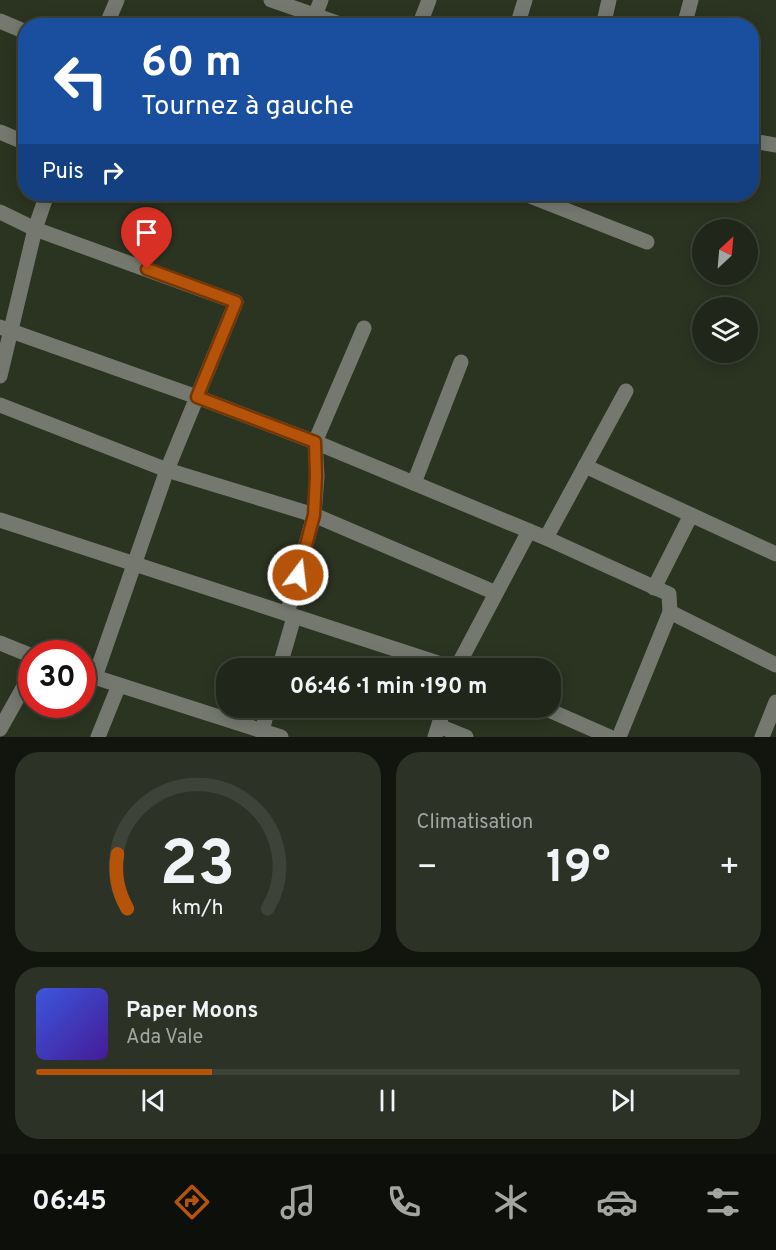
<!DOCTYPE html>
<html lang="fr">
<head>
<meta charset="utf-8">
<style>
  body { margin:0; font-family:Overpass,sans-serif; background:#2d3226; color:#f1f3f6; height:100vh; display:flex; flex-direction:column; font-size:22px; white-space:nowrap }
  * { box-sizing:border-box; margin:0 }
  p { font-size:20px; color:#a2a5a2 }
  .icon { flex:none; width:33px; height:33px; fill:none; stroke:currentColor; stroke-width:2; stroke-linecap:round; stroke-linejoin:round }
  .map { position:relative; height:737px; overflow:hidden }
  .drawer { display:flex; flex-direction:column; gap:15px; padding:15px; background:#12150e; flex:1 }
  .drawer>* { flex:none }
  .guide { position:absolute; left:18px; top:18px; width:741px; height:183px; border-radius:24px; box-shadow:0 3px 15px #0003,0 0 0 2px #3d4338; background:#1a4fa0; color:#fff; overflow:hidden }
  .needle { width:39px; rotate:26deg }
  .fabs { position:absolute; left:692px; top:219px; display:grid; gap:12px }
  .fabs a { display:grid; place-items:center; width:66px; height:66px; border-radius:50%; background:#202619; box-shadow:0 3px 15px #0003,0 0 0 2px #3d4338; font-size:30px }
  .speed { position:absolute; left:18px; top:640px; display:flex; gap:12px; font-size:30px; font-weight:700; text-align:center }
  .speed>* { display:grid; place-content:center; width:78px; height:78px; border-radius:50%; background:#202619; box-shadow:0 3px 15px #0003,0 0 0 2px #3d4338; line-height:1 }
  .speed .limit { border:9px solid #d22; background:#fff; color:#111 }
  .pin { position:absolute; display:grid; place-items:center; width:51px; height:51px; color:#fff; margin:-62px -26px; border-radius:50% 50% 50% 0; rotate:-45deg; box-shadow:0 0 6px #0007 }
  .pin .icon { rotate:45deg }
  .me { position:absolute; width:66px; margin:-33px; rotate:15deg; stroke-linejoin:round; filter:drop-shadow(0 0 4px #0008) }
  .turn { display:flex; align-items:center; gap:21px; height:126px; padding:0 24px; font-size:27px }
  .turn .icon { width:78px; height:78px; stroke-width:2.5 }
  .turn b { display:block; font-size:42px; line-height:51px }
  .then { display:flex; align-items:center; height:57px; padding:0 24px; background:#0003; gap:12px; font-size:22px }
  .big { font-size:45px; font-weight:700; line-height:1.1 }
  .drawer .card { flex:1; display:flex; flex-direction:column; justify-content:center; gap:9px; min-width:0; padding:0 21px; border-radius:24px; background:#2d3226 }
  .drawer .dial { align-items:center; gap:0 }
  .dial svg { height:156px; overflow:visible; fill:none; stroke:#3d4338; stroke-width:7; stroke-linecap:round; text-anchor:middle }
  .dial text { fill:#f1f3f6; stroke:none }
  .song { display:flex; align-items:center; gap:18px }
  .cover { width:72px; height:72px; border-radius:9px; background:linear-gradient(135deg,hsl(230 70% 55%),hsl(260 70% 35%)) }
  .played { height:6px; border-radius:3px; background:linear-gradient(90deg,#b45309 25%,#3d4338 25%) }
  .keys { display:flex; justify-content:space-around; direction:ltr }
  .heat { display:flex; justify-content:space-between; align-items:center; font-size:33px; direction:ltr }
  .drawer .tiles { flex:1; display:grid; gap:15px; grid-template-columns:1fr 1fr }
  .card:last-child { grid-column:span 2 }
  .trip { position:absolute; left:216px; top:658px; width:345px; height:60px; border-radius:24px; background:#202619; box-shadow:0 3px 15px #0003,0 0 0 2px #3d4338; font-weight:700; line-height:60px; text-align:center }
  .menu { display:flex; height:96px; justify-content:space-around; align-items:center; background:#0d0f0a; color:#a2a5a2 }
  .menu .icon { width:42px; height:42px }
  .menu .current { color:#b45309 }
  .menu b { font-size:27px; color:#f1f3f6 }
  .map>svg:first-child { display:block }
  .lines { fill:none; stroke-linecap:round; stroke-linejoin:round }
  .minor { stroke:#74786f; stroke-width:15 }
  .route-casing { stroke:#753606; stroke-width:15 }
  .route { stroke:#b45309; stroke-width:10 }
</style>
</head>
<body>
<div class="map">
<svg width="776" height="737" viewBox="0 0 776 737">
  <rect width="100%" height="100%" fill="#2b3321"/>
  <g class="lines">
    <g class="minor">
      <polyline points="271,0 346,26"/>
      <polyline points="0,21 26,32"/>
      <polyline points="106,26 117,0"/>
      <polyline points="311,26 321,0"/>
      <polyline points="419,26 429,0"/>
      <polyline points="517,26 525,0"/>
      <polyline points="603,26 609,0"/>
      <polyline points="684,26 691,0"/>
      <polyline points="0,132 26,143"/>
      <polyline points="752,141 776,145"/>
      <polyline points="525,194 647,242"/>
      <polyline points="0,212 35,229 236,302 167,470 95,677"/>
      <polyline points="0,327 197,397 315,442 546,538 669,594 670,612 619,737"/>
      <polyline points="0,376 35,229 47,194"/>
      <polyline points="0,405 167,470 314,515 496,593"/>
      <polyline points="585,466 776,554"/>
      <polyline points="414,483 461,362"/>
      <polyline points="0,520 456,669"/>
      <polyline points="546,538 626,391"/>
      <polyline points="654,588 691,515"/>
      <polyline points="670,612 776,665"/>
      <polyline points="287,614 314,515 317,476 315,442 364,328"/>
      <polyline points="0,643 32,656"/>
      <polyline points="279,669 294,617"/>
      <polyline points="456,669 529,531"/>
      <polyline points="82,673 281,737"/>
      <polyline points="544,708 610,737"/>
      <polyline points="439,726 466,737"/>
      <polyline points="0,729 32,672"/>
      <polyline points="262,731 268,708"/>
      <polyline points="98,737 119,685"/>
      <polyline points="435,737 444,708"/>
      <polyline points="762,737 776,702"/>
    </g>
  </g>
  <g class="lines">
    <g class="route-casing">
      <polyline id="route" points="147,269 236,302 197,397 315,442 316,476 314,515 298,575"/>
    </g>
    <use href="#route" class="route"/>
  </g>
</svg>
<div class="fabs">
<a><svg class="needle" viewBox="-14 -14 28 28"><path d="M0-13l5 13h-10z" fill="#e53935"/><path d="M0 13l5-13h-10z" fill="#a2a5a2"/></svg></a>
<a><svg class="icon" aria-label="layers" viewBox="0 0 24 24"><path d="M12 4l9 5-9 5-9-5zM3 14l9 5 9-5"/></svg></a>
</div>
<div class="speed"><div class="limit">30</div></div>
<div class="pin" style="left:147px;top:269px;background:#d93025"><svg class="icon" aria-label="arrive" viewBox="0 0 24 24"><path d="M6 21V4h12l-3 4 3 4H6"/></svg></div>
<svg class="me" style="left:298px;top:575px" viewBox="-20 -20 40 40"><circle r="17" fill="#b45309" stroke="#fff" stroke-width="3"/><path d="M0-11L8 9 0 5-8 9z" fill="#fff"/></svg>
<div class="trip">06:46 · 1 min · 190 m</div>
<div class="guide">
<div class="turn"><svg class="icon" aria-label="left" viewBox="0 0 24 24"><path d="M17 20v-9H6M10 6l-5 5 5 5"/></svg><div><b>60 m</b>Tournez à gauche</div></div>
<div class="then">Puis<svg class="icon" aria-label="right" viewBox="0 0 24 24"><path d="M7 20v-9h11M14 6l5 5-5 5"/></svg></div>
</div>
</div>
<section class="drawer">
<div class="tiles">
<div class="card dial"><svg viewBox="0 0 100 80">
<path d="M14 69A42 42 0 1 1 86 69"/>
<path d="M14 69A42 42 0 0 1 9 41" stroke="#b45309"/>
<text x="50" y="56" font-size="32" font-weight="700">23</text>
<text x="50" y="72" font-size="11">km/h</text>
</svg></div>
<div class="card"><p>Climatisation</p>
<div class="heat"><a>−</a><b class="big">19°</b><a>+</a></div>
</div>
<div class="card">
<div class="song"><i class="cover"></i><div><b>Paper Moons</b><p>Ada Vale</p></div></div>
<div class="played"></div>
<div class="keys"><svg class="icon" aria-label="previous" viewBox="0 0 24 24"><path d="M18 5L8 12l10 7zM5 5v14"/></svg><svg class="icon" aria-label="pause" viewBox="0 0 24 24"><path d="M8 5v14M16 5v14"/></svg><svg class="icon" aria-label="next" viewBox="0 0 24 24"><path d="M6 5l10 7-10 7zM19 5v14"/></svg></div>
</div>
</div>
</section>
<nav class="menu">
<b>06:45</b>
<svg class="icon current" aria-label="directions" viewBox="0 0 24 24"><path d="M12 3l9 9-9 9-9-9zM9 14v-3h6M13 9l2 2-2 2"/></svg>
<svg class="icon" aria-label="music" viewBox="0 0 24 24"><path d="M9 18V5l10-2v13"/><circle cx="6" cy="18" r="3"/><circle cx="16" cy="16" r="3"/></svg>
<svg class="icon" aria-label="phone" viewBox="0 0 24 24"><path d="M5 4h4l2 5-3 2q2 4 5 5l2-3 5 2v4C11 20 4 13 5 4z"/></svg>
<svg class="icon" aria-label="climate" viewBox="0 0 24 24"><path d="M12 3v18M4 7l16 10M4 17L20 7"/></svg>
<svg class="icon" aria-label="car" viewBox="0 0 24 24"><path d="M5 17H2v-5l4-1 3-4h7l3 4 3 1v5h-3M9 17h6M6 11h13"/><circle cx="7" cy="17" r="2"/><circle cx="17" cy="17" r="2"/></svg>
<svg class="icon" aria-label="filters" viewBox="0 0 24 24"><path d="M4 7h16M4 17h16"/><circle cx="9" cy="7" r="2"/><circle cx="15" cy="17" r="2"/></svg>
</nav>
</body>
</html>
